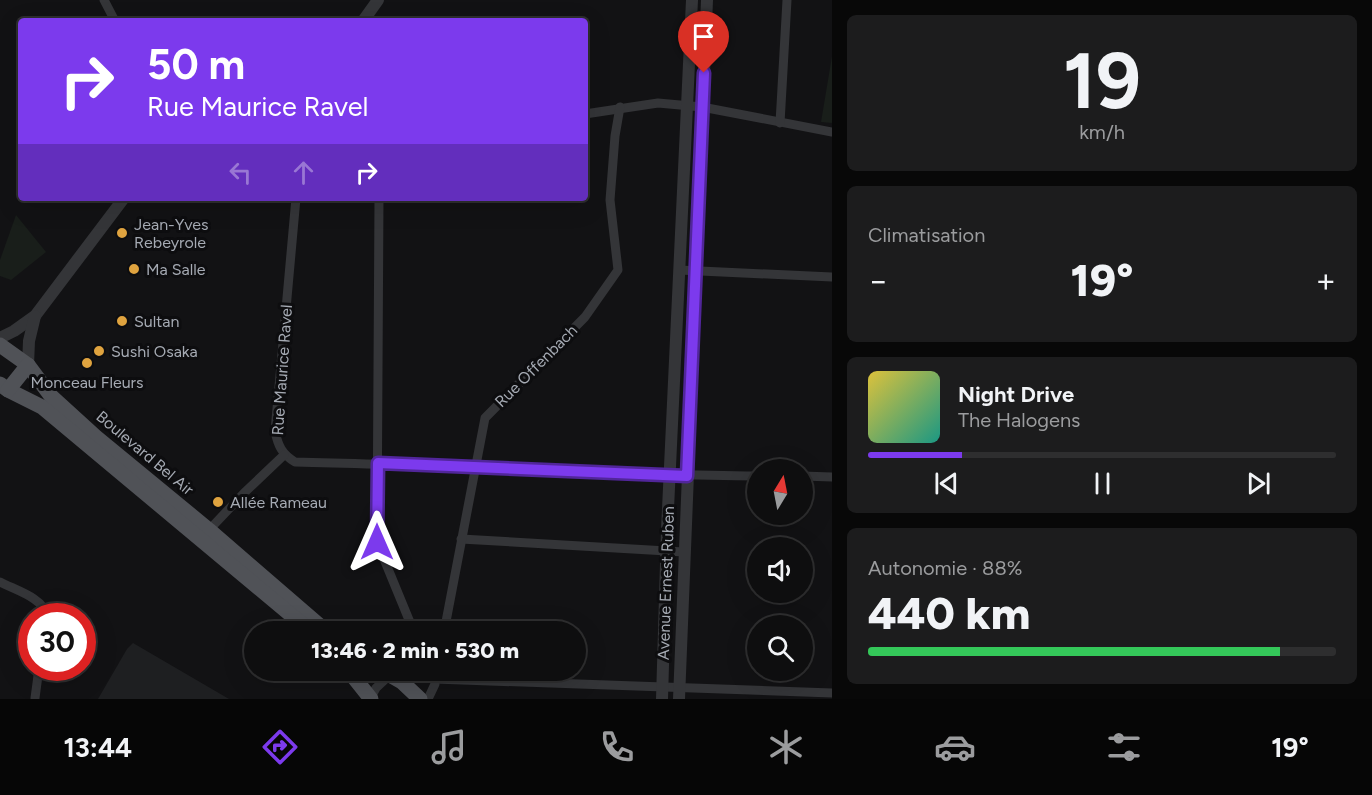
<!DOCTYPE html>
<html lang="fr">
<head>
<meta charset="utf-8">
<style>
  body { margin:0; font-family:Figtree,sans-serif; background:#1c1c1d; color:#f1f3f6; height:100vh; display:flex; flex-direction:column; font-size:22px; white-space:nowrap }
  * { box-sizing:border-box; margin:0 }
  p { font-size:20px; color:#9b9c9e }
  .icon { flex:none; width:33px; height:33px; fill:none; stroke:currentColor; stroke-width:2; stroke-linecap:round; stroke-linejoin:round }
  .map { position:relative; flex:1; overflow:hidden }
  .side { display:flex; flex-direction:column; gap:15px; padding:15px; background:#080808; width:540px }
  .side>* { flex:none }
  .top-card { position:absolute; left:18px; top:18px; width:570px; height:183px; border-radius:6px; box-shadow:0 6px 24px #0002,0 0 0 2px #2e2e2f; background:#7c3aed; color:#fff; overflow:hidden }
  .needle { width:39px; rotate:10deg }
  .tools { position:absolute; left:747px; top:459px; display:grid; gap:12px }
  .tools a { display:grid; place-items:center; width:66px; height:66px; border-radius:50%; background:#0e0e0f; box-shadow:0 6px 24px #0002,0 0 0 2px #2e2e2f; font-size:30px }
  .speed { position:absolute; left:18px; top:603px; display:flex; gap:12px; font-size:30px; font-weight:700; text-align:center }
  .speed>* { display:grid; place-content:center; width:78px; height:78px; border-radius:50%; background:#0e0e0f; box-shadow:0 6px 24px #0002,0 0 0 2px #2e2e2f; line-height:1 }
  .speed .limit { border:9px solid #d22; background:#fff; color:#111 }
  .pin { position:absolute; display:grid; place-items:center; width:51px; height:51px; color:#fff; margin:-62px -26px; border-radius:50% 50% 50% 0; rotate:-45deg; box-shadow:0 0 6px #0007 }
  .pin .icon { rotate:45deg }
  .me { position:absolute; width:66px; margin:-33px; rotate:0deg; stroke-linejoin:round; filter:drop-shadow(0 0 4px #0008) }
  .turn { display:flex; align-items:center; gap:21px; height:126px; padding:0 30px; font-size:27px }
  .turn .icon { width:78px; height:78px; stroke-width:2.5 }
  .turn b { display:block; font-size:42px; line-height:51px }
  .lanes { display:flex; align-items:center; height:57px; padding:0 30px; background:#0003; justify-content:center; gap:30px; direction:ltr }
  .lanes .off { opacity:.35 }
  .big { font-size:45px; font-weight:800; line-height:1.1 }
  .side .widget { flex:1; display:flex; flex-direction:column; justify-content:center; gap:9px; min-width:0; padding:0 21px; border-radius:9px; background:#1c1c1d }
  .side .dial { align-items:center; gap:0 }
  .dial b { font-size:78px; line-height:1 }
  .song { display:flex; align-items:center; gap:18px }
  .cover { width:72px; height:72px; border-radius:9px; background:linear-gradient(135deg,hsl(50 70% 55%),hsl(170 70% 35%)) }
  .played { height:6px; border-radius:3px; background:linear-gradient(90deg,#7c3aed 20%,#2e2e2f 20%) }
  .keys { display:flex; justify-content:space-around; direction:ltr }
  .heat { display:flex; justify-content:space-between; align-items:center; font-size:33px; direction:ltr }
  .charge { height:9px; border-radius:4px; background:linear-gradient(90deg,#34c759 88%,#2e2e2f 0) }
  .trip { position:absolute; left:244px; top:621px; width:342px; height:60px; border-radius:30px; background:#0e0e0f; box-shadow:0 6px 24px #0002,0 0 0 2px #2e2e2f; font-weight:800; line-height:60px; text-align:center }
  .menu { display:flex; height:96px; justify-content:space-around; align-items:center; background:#060606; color:#9b9c9e }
  .menu .icon { width:42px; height:42px }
  .menu .selected { color:#7c3aed }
  .menu b { font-size:27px; color:#f1f3f6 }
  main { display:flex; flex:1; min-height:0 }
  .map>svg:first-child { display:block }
  .built { fill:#1e1f21 }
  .green { fill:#191e1a }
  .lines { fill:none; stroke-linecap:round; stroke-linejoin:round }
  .minor { stroke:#343538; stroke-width:9 }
  .tertiary { stroke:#343538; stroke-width:12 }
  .primary { stroke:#505257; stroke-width:15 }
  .route-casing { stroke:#51269a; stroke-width:15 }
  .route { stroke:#7c3aed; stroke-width:10 }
  .poi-dot { fill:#dfa33f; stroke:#0d0d0f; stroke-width:2 }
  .labels { text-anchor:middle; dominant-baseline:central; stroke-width:6; stroke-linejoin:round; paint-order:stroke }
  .poi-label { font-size:16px; fill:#a5aab3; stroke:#0d0d0f; text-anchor:start }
  .street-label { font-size:16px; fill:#a5aab3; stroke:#0d0d0f }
</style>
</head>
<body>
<main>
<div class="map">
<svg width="832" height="699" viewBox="0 0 832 699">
  <rect width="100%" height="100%" fill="#121214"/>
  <polygon class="built" points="133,643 229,699 98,699 127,649"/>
  <g class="green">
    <polygon points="832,56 832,123 821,122"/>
    <polygon points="16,215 46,252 11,280 0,276 0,260"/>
  </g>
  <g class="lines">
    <g class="minor">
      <polyline points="104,0 115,21"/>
      <polyline points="585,114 658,103 702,107 832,132"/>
      <polyline points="780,123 787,0"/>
      <path d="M296 198 275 431C278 446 282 454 295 462 449 465 603 475 758 476"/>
      <polyline points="379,198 377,542 414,632"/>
      <polyline points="679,270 832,277"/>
      <polyline points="802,476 832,477"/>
      <polyline points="209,530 244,493 284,455"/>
      <polyline points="461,539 684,552"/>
      <path d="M0 582C15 590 44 598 47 616"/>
      <polyline points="444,632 485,418 585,317 618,270 610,200 615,136 620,107"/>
      <polyline points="435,679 832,693"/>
      <polyline points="35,698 39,668"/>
      <polyline points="370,699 376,688 392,673"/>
      <polyline points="428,699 435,684 434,672 431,670"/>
    </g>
    <g class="tertiary">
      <polyline points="363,21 378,0"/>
      <polyline points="0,338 14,331 35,316 124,198"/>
      <polyline points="28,365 29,341 35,316"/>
      <polyline points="662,699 667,530 692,0"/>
      <polyline points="679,699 707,0"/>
    </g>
    <g class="primary">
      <polyline points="0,345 28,365 51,396 96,437 209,530 327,632"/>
      <polyline points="0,384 8,390 42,407 309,630"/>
      <polyline points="8,390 28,365"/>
      <polyline points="348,670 371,699"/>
      <polyline points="381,670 402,682 420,699"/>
    </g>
  </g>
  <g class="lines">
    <g class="route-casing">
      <polyline id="route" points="377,542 378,463 687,476 704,73"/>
    </g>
    <use href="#route" class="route"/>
  </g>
  <g class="poi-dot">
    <circle cx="122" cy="233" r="6"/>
    <circle cx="134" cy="269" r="6"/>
    <circle cx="122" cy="321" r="6"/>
    <circle cx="99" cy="351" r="6"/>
    <circle cx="87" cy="363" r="6"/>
    <circle cx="218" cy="502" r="6"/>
  </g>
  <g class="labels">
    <g class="poi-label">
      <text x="134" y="224">Jean-Yves<tspan x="134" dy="18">Rebeyrole</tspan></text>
      <text x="146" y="269">Ma Salle</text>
      <text x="134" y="321">Sultan</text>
      <text x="111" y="351">Sushi Osaka</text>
      <text x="87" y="382" text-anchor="middle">Monceau Fleurs</text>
      <text x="230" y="502">Allée Rameau</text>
    </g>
    <g class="street-label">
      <text transform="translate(536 366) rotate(-45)">Rue Offenbach</text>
      <text transform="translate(282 370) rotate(-86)">Rue Maurice Ravel</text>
      <text transform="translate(145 453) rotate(40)">Boulevard Bel Air</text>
      <text transform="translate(666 583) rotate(-88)">Avenue Ernest Ruben</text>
    </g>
  </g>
</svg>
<div class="tools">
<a><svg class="needle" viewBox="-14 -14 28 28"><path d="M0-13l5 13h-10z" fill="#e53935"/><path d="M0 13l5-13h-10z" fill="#9b9c9e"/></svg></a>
<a><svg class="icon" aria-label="sound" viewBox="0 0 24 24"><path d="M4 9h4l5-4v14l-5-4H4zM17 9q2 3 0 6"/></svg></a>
<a><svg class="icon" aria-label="search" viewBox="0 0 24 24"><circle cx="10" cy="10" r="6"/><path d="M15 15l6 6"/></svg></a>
</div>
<div class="speed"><div class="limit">30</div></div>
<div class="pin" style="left:704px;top:73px;background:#d93025"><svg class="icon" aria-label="arrive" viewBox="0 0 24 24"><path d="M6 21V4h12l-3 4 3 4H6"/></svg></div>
<svg class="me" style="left:377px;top:542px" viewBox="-20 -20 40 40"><path d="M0-17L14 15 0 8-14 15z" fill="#7c3aed" stroke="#fff" stroke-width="4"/></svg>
<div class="trip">13:46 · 2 min · 530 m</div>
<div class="top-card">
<div class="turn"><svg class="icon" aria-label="right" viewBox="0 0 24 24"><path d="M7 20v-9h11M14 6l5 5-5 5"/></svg><div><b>50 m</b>Rue Maurice Ravel</div></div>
<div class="lanes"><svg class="icon off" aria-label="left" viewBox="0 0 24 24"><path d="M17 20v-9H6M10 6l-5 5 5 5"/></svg><svg class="icon off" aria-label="ahead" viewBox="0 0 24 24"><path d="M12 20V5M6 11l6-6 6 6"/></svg><svg class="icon" aria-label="right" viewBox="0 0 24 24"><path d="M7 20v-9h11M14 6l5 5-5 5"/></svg></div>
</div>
</div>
<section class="side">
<div class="widget dial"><b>19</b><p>km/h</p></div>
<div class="widget"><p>Climatisation</p>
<div class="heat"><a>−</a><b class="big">19°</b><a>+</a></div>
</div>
<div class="widget">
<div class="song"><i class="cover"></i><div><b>Night Drive</b><p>The Halogens</p></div></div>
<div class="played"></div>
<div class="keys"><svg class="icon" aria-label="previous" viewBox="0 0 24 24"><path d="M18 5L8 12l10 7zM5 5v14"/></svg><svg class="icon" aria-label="pause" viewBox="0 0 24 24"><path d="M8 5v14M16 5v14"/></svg><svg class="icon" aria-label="next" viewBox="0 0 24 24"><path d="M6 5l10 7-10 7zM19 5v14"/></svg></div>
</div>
<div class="widget"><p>Autonomie · 88%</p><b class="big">440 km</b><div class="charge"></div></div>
</section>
</main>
<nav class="menu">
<b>13:44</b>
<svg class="icon selected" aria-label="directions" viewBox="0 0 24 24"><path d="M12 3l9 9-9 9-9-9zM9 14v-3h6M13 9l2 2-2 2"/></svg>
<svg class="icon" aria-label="music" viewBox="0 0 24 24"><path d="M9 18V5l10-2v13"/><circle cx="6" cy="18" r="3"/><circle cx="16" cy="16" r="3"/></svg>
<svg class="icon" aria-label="phone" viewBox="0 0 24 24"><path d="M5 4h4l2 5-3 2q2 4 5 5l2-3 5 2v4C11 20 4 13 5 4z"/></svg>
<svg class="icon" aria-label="climate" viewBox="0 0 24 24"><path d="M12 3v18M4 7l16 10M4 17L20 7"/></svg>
<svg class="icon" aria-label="car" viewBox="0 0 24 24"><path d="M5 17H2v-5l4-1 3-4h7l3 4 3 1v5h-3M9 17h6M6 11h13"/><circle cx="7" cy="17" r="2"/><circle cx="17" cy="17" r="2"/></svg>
<svg class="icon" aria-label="filters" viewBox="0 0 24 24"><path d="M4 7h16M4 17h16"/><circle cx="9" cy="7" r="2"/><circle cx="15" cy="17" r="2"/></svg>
<b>19°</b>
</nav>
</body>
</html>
